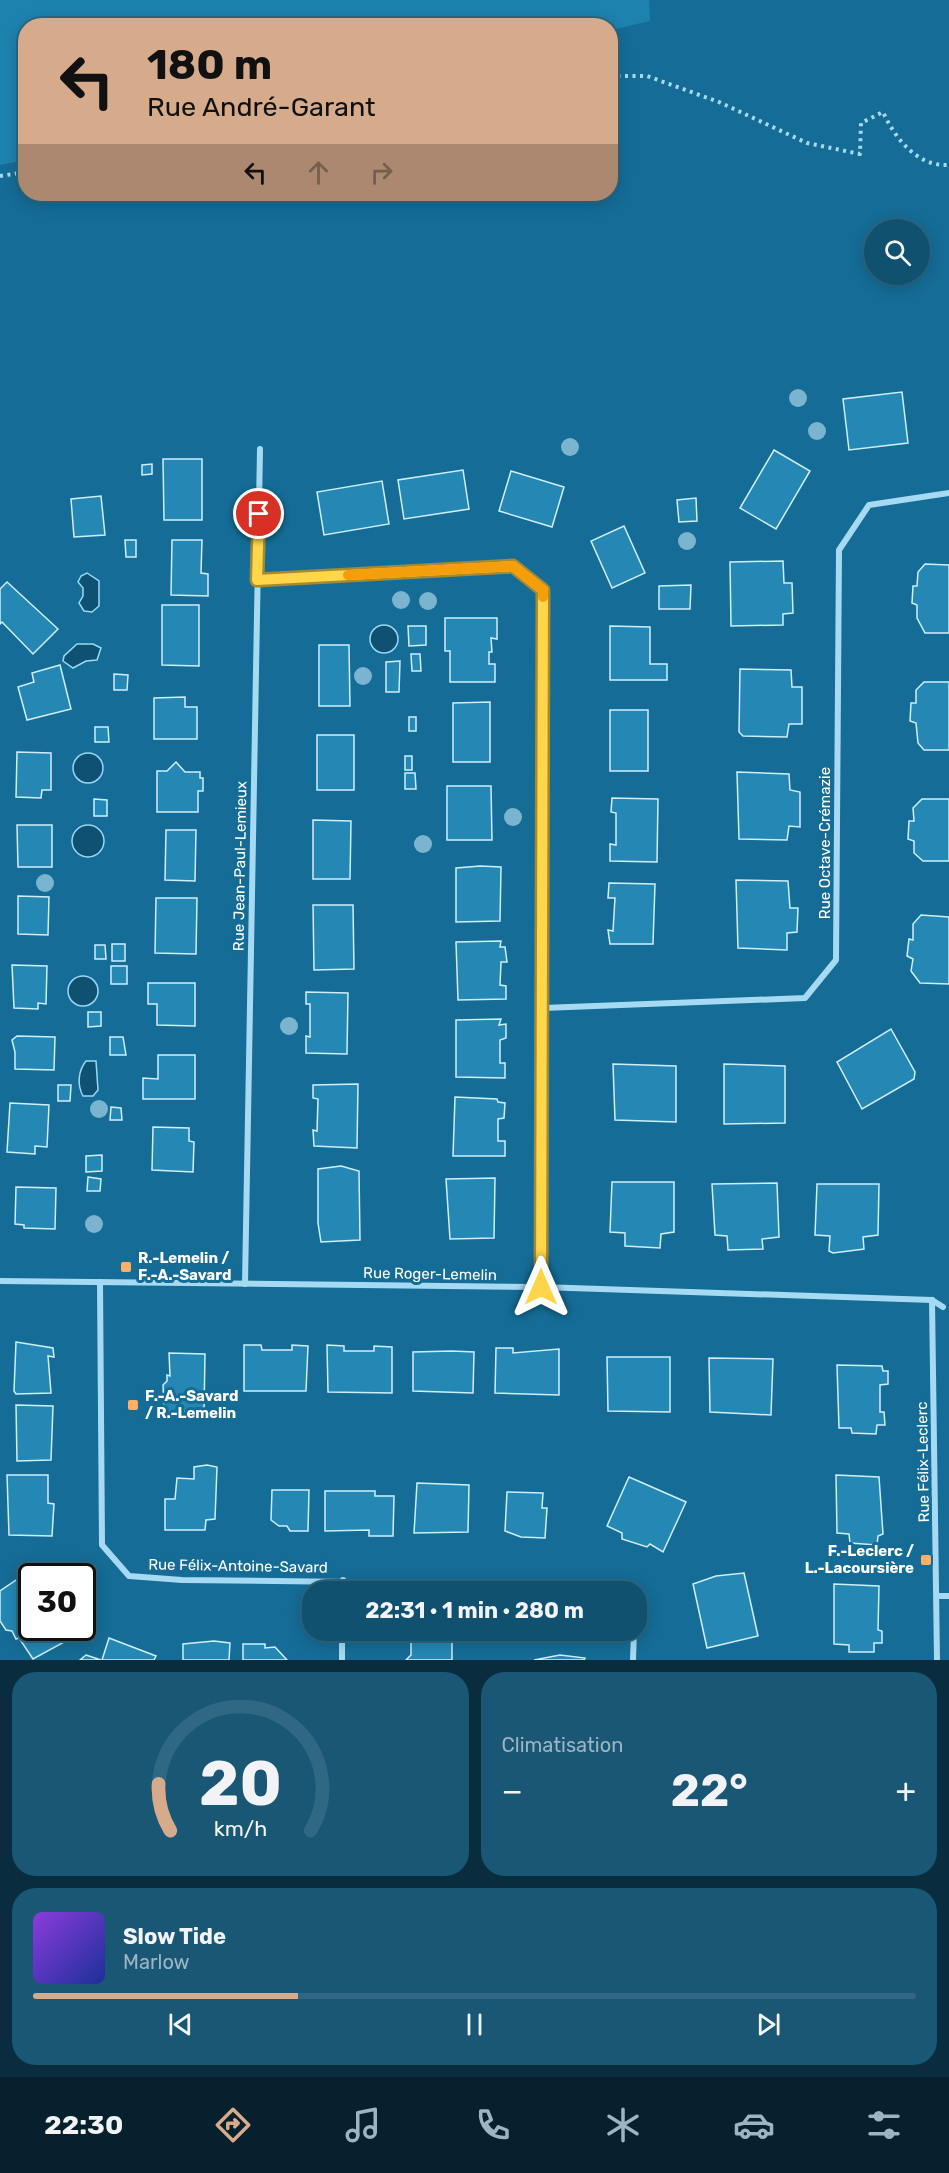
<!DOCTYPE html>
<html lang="fr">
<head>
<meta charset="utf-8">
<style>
  body { margin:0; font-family:Rubik,sans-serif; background:#195775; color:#f1f3f6; height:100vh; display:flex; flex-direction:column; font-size:22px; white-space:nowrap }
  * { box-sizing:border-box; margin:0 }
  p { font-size:20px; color:#9cb5c3 }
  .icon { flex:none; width:33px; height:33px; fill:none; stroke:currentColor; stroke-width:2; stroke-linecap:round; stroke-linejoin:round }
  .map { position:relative; height:1660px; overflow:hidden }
  .drawer { display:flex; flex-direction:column; gap:12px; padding:12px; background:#092d3e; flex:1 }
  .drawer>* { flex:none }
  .hud { position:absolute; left:18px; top:18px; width:600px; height:183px; border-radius:24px; box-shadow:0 3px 15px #0003,0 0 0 2px #306883; background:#d6ab8b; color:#111; overflow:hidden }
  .buttons { position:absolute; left:864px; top:219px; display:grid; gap:12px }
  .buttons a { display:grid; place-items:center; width:66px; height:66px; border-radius:50%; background:#105170; box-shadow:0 3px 15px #0003,0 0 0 2px #306883; font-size:30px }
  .speed { position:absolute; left:18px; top:1563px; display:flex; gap:12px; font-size:30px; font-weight:700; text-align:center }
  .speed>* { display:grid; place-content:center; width:78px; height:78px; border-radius:50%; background:#105170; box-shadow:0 3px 15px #0003,0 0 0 2px #306883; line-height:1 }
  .speed .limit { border:3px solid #111; border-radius:9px; background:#fff; color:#111 }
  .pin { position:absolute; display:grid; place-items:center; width:51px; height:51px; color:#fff; margin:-26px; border:3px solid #fff; border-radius:50%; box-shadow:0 2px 6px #0007 }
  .me { position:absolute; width:66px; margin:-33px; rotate:0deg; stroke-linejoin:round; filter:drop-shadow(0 0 4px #0008) }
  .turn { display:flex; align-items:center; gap:21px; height:126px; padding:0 30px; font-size:27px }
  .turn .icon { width:78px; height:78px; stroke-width:2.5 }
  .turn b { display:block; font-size:42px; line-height:51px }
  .lanes { display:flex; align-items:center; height:57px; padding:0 30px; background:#0003; justify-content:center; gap:30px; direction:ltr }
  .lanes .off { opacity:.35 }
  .big { font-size:45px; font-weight:700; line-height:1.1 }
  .drawer .widget { flex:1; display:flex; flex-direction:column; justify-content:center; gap:9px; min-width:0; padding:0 21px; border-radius:24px; background:#195775 }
  .drawer .dial { align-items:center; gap:0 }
  .dial svg { height:156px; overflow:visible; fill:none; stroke:#306883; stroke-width:7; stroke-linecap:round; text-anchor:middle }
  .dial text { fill:#f1f3f6; stroke:none }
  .song { display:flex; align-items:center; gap:18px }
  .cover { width:72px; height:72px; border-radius:9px; background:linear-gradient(135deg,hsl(270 70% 55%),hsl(230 70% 35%)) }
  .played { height:6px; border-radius:3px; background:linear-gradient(90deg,#d6ab8b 30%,#306883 30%) }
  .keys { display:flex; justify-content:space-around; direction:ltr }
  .heat { display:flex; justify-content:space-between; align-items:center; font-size:33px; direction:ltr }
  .drawer .tiles { flex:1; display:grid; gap:12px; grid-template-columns:1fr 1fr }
  .widget:last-child { grid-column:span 2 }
  .trip { position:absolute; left:302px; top:1581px; width:345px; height:60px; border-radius:24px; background:#105170; box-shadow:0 3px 15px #0003,0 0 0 2px #306883; font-weight:700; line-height:60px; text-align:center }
  .dock { display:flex; height:96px; justify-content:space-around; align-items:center; background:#06202d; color:#9cb5c3 }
  .dock .icon { width:42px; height:42px }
  .dock .current { color:#d6ab8b }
  .dock b { font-size:27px; color:#f1f3f6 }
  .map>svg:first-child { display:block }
  .green { fill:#1e82af }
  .water { fill:#0e5172; stroke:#99d9f4; stroke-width:1.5 }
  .building { fill:#2487b4; stroke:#ceeefc; stroke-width:1.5 }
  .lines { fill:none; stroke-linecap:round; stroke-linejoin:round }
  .path { stroke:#a6daf2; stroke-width:4; stroke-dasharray:3 4.5; stroke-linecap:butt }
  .street { stroke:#a6daf2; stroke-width:6 }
  .tree { fill:#7bb4ce }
  .route-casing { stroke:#a68a30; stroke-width:15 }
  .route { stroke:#ffd54a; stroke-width:10 }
  .slow { stroke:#f59e0b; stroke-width:10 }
  .poi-dot { fill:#ffae67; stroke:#156c96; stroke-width:2 }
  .labels { text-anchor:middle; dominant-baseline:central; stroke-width:6; stroke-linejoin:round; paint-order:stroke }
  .street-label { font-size:15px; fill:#fff; stroke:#156c96 }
  .poi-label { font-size:15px; font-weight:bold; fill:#fff; stroke:#156c96; text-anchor:start }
</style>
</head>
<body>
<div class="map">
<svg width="949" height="1660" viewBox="0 0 949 1660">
  <rect width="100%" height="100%" fill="#156c96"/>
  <polygon class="green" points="0,0 649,0 650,21 611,30 610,26 26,26 25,160 0,165"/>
  <g class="water">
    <polygon points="87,573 99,581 99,606 92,612 84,611 79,603 83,596 83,588 78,582 81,576"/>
    <circle cx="384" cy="639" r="14"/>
    <polygon points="77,644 93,644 101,648 97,660 86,661 73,668 63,661 64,656"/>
    <circle cx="88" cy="768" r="15"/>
    <circle cx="88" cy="841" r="16"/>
    <circle cx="83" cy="991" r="15"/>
    <path d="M86 1061H96L98 1090 93 1096H83C77 1085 78 1071 86 1061Z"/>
  </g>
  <g class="building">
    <polygon points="902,392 908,443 849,450 843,399"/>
    <polygon points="774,450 810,471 776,529 740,508"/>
    <polygon points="163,459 202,459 202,520 164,520"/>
    <polygon points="152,464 152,474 142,475 142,465"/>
    <polygon points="463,470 469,509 404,519 398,480"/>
    <polygon points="511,471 564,487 552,527 499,511"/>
    <polygon points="382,481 389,524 324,535 317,492"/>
    <polygon points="101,496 105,535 74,537 71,499"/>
    <polygon points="696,498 697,521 679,522 677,500"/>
    <polygon points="624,526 645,573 612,588 591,541"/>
    <polygon points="125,540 136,540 136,557 126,557"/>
    <polygon points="172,540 202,540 201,573 208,574 208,596 171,595"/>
    <polygon points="783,561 784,583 792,583 793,613 783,614 783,625 731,626 730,562"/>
    <polygon points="925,564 949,565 949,633 925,633 917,618 917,605 912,603 913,586 917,586 918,572"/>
    <polygon points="7,582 58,629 33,654 2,622 0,624 0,589"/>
    <polygon points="691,585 690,609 659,609 659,586"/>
    <polygon points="162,605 199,605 199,666 162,665"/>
    <polygon points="445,618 497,618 497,639 491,638 492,652 489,652 489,664 495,664 495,682 450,682 450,651 445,651"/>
    <polygon points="408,626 426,626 426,645 409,646"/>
    <polygon points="610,626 650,627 650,664 667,664 667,680 610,680"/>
    <polygon points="319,645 349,645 350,706 319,706"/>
    <polygon points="411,654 420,654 421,671 412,671"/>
    <polygon points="400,661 399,692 386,692 386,662"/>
    <polygon points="60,665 71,709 27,720 18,687 34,682 32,673"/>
    <polygon points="740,669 791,670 792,687 802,687 802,724 789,724 787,737 743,736 739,732"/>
    <polygon points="114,674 128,675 127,690 114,690"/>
    <polygon points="924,682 949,682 949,750 924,750 918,743 916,723 910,721 911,703 916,703 916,690"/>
    <polygon points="185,697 185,707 197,707 197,739 154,739 154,698"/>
    <polygon points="490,702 490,762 453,762 453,703"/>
    <rect x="610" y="710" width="38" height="61"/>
    <rect x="409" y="717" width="7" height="14"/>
    <polygon points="95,727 108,727 109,742 95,742"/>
    <rect x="317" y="735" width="37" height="55"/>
    <polygon points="17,752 51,753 51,790 42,790 41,798 16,797"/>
    <rect x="405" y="756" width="7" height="14"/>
    <polygon points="176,762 185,772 200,772 200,778 203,778 203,791 198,791 198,812 157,812 157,771 167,771"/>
    <polygon points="737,772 789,774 790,790 800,792 800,827 789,826 787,840 739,839"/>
    <polygon points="405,773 415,773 416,789 405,789"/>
    <polygon points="447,786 491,786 492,840 447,840"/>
    <polygon points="612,798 658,799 657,862 610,861 610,844 616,845 616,813 611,812"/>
    <polygon points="94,799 107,800 107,816 94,816"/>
    <polygon points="922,799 949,799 949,861 923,861 914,853 914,841 908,839 909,821 914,821 913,808"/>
    <polygon points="313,820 351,821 350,879 313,879"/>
    <polygon points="17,825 52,825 52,867 18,867"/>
    <polygon points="166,830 196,830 195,881 165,880"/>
    <polygon points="480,866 501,867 500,921 456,922 456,868"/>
    <polygon points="736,880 788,881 790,908 798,908 797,932 787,933 787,950 738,948"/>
    <polygon points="609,883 655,884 653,944 610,944 608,930 613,931 615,898 608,898"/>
    <polygon points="18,896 49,897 48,935 18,934"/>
    <polygon points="156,898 197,898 196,954 155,953"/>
    <polygon points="313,905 353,905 354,969 314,970"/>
    <polygon points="921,915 949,917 949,984 920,983 911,971 913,959 907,956 909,939 913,940 913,924"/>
    <polygon points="501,941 500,947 505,947 507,962 501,962 500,985 506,986 506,999 458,1000 456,942"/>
    <rect x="112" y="944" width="13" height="17"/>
    <polygon points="95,945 105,945 106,959 95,959"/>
    <polygon points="12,965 47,966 46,1004 38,1003 38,1009 14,1008"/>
    <rect x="111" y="966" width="16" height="18"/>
    <polygon points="148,983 195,983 195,1026 157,1025 157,1004 148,1004"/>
    <polygon points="306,992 348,993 347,1054 306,1053 306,1036 310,1037 310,1004 306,1004"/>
    <polygon points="88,1012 101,1012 101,1026 88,1027"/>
    <polygon points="501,1019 499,1025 506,1024 506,1038 500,1040 500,1063 505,1063 505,1078 456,1077 456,1020"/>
    <polygon points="891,1029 915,1072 914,1079 862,1109 837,1062"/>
    <polygon points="17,1036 55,1037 54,1070 15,1069 15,1052 12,1040"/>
    <polygon points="110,1037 123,1037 126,1055 110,1055"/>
    <polygon points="158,1055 195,1055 195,1099 143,1099 143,1078 158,1079"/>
    <polygon points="613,1064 676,1066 676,1122 615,1120"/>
    <polygon points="724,1064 785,1066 785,1123 724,1124"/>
    <polygon points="358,1084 357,1148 314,1146 313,1130 317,1131 318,1099 313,1098 313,1085"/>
    <polygon points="58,1085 71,1085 70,1101 58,1101"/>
    <polygon points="455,1097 497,1099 498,1102 505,1103 504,1118 498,1119 498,1141 505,1141 505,1156 453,1156"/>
    <polygon points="10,1103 49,1105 47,1147 35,1146 35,1154 7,1152"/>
    <polygon points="111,1107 121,1108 122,1120 110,1120"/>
    <polygon points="153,1127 189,1128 189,1141 194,1142 193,1172 152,1170"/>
    <polygon points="102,1155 102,1171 86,1172 86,1156"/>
    <polygon points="341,1166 359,1171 360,1240 321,1242 318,1223 318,1169"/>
    <polygon points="88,1177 101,1179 100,1191 87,1191"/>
    <polygon points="495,1178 494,1238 450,1239 446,1179"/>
    <polygon points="612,1182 674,1182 674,1232 661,1234 660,1248 625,1246 625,1233 610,1232"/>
    <polygon points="777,1183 779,1237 762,1239 763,1249 728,1250 727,1236 715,1235 712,1184"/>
    <polygon points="817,1184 879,1184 878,1235 863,1237 864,1249 833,1253 829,1251 830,1236 815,1235"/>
    <polygon points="16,1187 56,1188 55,1229 24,1228 24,1225 15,1224"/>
    <polygon points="16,1342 53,1348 54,1357 48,1356 51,1393 16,1394 14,1391"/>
    <polygon points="244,1345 261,1345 262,1350 292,1350 292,1345 308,1346 306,1391 244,1391"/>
    <polygon points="327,1345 344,1346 344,1351 374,1351 374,1346 392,1347 392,1393 328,1392"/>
    <polygon points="496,1348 513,1348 513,1353 559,1349 559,1395 495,1393"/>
    <polygon points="452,1351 474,1352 473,1393 413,1391 413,1352"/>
    <polygon points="169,1353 205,1354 204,1412 164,1411 163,1385 167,1381 167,1375 170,1376"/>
    <polygon points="607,1357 670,1357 670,1412 608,1411"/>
    <polygon points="709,1358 773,1359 771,1415 710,1412"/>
    <polygon points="837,1365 882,1366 883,1371 888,1371 888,1384 880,1385 880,1412 884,1412 885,1425 877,1425 876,1434 852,1433 851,1428 839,1428"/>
    <polygon points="16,1405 53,1406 51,1460 17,1461"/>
    <polygon points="207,1465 217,1467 215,1519 206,1520 205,1530 165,1530 165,1499 175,1499 177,1478 194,1479 194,1467"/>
    <polygon points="7,1475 48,1475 48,1503 54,1504 52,1536 9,1535"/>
    <polygon points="836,1475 879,1477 883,1534 878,1536 877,1545 850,1543 849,1534 837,1533"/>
    <polygon points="629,1477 686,1502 663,1552 650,1544 647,1547 622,1539 622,1533 607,1526"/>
    <polygon points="417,1483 469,1485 468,1532 414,1533"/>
    <polygon points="272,1490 309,1490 308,1531 290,1531 287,1526 279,1526 271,1520"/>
    <polygon points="325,1491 375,1491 375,1496 394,1496 393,1536 369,1536 369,1530 325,1531"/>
    <polygon points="507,1492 543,1493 542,1508 547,1508 545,1538 521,1537 505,1531"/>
    <polygon points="28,1572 32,1578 32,1628 72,1628 77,1635 33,1659 19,1638 16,1639 12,1631 6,1630 0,1621 0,1591"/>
    <polygon points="744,1573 758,1636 707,1648 693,1584 716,1576"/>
    <polygon points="834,1584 879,1586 878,1630 882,1631 882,1643 874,1643 874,1652 849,1652 849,1645 834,1644"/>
    <polygon points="109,1638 156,1656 154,1660 102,1660"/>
    <polygon points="431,1638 452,1640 452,1660 406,1660 411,1655 411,1642"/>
    <polygon points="214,1641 230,1643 229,1660 183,1660 183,1644"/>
    <polygon points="243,1644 265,1644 265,1648 275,1647 287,1660 243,1660"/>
    <polygon points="86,1655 101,1660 80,1660"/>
    <polygon points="560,1655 585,1658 584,1660 534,1660"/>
  </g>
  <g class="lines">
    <g class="path">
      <path d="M610 76H647L719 102 807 143 860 154 861 123 883 112C895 138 917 167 949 165"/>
      <polyline points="0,176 26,172"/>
    </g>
    <g class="street">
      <polyline points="257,580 513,566 543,590 541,1287"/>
      <polyline points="543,1008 805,998 836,960 839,550 869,505 949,493"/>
      <polyline points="0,1281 541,1287 932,1300"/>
      <polyline points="100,1282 102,1545 129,1576 182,1580 605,1585 611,1592"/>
      <polyline points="245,1284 260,449"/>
      <polyline points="932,1300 937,1660"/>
      <polyline points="932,1300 943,1307"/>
      <polyline points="343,1592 343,1580"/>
      <polyline points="938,1596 949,1596"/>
      <polyline points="342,1660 342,1630"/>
      <polyline points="633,1660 634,1630"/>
    </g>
  </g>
  <g class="tree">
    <circle cx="798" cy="398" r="9"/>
    <circle cx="817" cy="431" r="9"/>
    <circle cx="570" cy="447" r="9"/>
    <circle cx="687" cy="541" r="9"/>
    <circle cx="401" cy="600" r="9"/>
    <circle cx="428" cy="601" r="9"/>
    <circle cx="363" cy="676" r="9"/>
    <circle cx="513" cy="817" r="9"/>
    <circle cx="423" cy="844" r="9"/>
    <circle cx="45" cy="883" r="9"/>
    <circle cx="289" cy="1026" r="9"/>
    <circle cx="99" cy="1109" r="9"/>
    <circle cx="94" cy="1224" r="9"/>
  </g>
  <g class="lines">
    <g class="route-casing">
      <polyline id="route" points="259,514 257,580 513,566 543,590 541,1287"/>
    </g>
    <use href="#route" class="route"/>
    <polyline class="slow" points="348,575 513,566 543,590 543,597"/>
  </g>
  <g class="poi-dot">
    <rect x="120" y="1261" width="12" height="12" rx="3"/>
    <rect x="127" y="1399" width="12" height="12" rx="3"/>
    <rect x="920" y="1554" width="12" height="12" rx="3"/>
  </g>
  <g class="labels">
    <g class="street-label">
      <text transform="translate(825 843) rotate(-90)">Rue Octave-Crémazie</text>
      <text transform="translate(240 866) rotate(-89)">Rue Jean-Paul-Lemieux</text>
      <text transform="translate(430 1274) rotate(1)">Rue Roger-Lemelin</text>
      <text transform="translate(923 1462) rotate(-91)">Rue Félix-Leclerc</text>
      <text transform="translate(238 1566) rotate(1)">Rue Félix-Antoine-Savard</text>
    </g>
    <g class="poi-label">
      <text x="138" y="1258">R.-Lemelin /<tspan x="138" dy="17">F.-A.-Savard</tspan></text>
      <text x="145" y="1396">F.-A.-Savard<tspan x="145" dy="17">/ R.-Lemelin</tspan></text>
      <text x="914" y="1551" text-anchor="end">F.-Leclerc /<tspan x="914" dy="17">L.-Lacoursière</tspan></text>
    </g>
  </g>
</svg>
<div class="buttons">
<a><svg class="icon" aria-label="search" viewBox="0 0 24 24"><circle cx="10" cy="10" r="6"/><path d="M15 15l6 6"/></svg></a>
</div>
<div class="speed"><div class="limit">30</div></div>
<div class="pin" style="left:259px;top:514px;background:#d93025"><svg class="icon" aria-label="arrive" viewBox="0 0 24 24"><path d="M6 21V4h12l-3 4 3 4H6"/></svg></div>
<svg class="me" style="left:541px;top:1287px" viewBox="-20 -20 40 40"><path d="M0-17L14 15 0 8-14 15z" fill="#ffd54a" stroke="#fff" stroke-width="4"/></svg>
<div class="trip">22:31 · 1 min · 280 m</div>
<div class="hud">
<div class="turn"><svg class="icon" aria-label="left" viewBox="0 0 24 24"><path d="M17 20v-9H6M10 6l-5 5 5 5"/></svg><div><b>180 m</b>Rue André-Garant</div></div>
<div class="lanes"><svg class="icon" aria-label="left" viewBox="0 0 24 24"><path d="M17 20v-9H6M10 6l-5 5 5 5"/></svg><svg class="icon off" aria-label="ahead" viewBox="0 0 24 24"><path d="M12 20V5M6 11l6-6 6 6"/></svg><svg class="icon off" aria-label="right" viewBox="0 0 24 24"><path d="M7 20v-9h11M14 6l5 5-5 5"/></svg></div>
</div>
</div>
<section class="drawer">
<div class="tiles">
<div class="widget dial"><svg viewBox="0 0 100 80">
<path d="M14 69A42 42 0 1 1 86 69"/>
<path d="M14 69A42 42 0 0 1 8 45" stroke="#d6ab8b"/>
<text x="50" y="56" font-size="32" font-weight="700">20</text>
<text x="50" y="72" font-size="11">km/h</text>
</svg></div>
<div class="widget"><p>Climatisation</p>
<div class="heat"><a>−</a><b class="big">22°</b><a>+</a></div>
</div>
<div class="widget">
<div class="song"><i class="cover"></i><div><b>Slow Tide</b><p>Marlow</p></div></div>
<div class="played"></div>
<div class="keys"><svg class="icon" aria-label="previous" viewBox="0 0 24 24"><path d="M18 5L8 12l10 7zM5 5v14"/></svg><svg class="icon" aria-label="pause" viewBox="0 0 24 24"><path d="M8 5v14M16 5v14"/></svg><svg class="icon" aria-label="next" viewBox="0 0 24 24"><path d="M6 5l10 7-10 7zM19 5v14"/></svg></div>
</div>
</div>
</section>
<nav class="dock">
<b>22:30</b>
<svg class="icon current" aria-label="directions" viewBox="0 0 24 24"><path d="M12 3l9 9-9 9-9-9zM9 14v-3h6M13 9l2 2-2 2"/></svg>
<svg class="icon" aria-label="music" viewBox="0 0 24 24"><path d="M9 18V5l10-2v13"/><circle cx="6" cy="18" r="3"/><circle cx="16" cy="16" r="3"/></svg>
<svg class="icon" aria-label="phone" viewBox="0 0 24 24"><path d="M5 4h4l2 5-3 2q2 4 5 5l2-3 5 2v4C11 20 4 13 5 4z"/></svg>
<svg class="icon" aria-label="climate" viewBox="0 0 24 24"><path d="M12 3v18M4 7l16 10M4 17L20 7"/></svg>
<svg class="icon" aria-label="car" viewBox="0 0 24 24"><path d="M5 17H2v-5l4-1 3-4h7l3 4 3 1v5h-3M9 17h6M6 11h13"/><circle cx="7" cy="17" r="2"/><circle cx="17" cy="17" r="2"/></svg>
<svg class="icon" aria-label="filters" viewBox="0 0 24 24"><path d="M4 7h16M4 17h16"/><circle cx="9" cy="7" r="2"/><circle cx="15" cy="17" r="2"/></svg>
</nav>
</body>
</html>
